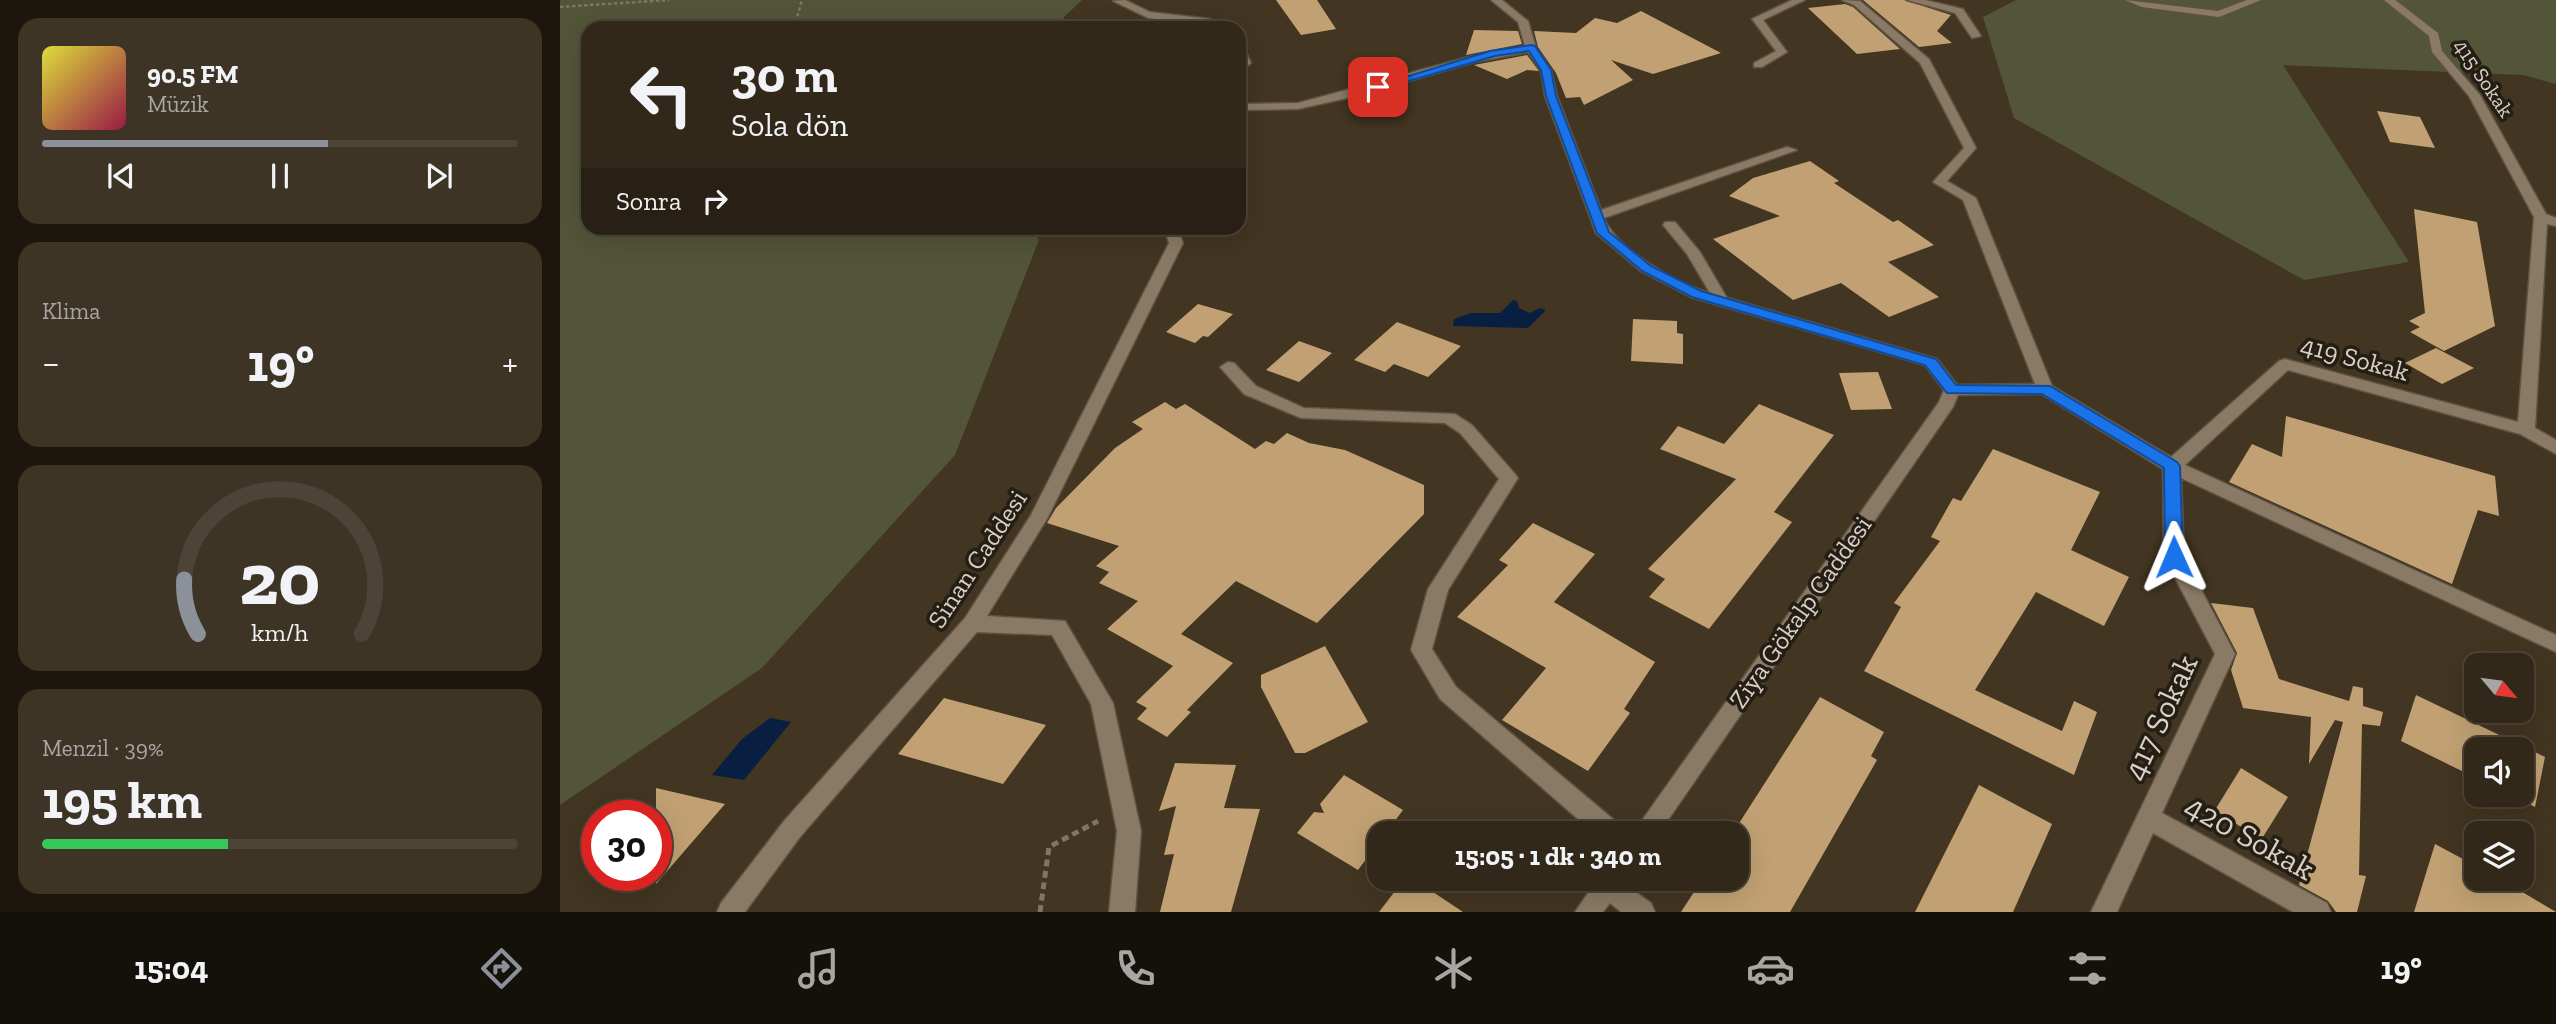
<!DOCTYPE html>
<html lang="tr">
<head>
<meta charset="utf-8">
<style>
  body { margin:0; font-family:"Zilla Slab",serif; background:#3d3426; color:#f1f3f6; height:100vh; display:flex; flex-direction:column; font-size:26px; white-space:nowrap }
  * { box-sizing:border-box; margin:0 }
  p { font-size:23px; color:#a8a6a2 }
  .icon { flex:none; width:38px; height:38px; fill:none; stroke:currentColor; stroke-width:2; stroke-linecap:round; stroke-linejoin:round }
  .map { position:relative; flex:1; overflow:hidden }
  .details { display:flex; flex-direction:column; gap:18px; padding:18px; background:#1c160e; width:560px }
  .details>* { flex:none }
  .top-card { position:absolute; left:21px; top:21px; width:665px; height:214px; border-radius:21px; box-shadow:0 7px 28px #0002,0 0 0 2px #4d4438; background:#322819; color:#f1f3f6; overflow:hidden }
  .needle { width:46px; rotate:119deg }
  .buttons { position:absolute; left:1904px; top:653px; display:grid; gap:14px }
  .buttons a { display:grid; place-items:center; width:70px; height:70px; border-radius:14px; background:#322819; box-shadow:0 7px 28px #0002,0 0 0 2px #4d4438; font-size:35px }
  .speed { position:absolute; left:21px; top:800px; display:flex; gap:14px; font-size:35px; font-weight:700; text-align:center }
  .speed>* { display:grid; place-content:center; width:91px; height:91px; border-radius:50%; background:#322819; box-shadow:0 7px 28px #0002,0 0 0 2px #4d4438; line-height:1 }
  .speed .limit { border:10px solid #d22; background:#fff; color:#111 }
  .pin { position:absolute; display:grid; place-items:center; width:60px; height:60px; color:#fff; margin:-30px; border-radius:14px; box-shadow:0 4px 10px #0006 }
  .me { position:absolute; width:77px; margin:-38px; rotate:359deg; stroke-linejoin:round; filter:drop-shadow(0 0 5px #0008) }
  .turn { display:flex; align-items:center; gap:24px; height:147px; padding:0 35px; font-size:32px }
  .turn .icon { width:91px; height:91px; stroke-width:2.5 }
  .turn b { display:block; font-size:49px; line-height:60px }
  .then { display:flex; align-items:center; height:66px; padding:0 35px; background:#0003; gap:14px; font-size:26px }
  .big { font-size:52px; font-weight:800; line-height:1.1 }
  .details .widget { flex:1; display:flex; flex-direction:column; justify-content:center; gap:10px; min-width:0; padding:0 24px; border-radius:21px; background:#3d3426 }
  .details .dial { align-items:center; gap:0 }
  .dial svg { height:182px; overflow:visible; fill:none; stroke:#4d4438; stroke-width:7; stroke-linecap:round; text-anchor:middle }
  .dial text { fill:#f1f3f6; stroke:none }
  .song { display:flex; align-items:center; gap:21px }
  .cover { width:84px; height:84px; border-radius:10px; background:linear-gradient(135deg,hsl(60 70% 55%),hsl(340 70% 35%)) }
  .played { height:7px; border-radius:4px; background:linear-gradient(90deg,#8c9099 60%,#4d4438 60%) }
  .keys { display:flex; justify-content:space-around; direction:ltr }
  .heat { display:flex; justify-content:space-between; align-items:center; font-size:38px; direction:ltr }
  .charge { height:10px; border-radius:5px; background:linear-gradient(90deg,#34c759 39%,#4d4438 0) }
  .trip { position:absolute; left:807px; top:821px; width:382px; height:70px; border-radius:21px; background:#322819; box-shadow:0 7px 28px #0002,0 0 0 2px #4d4438; font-weight:800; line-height:70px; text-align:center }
  .tab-bar { display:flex; height:112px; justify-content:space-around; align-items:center; background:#14100a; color:#a8a6a2 }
  .tab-bar .icon { width:49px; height:49px }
  .tab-bar .on { color:#8c9099 }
  .tab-bar b { font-size:32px; color:#f1f3f6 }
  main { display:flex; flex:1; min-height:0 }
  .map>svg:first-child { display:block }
  .green { fill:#525538 }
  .water { fill:#081f42 }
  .building { fill:#c1a173 }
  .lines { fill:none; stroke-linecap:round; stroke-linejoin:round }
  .minor-casing { stroke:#5d5241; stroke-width:3 }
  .path-far1 { stroke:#807564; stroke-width:2.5; stroke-dasharray:3.5 2.5; stroke-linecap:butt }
  .path { stroke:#807564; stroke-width:5; stroke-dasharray:7 4.5; stroke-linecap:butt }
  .minor { fill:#8a7a65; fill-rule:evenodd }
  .route { fill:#1a73e8; stroke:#114b97; stroke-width:2 }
  .labels { text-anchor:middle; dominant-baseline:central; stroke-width:7; stroke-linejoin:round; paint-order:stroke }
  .far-street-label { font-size:21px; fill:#d9d0c5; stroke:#241e15 }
  .street-label { font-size:26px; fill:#d9d0c5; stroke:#241e15 }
  .near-street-label { font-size:32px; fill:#d9d0c5; stroke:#241e15 }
</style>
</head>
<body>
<main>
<section class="details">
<div class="widget">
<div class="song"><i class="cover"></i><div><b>90.5 FM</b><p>Müzik</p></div></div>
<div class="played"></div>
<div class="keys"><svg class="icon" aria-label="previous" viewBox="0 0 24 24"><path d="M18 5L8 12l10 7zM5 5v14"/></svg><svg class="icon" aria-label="pause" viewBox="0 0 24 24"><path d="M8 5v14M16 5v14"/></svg><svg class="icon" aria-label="next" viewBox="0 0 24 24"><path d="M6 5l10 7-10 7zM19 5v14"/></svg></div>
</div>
<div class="widget"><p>Klima</p>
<div class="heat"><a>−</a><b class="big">19°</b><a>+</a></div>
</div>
<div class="widget dial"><svg viewBox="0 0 100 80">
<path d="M14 69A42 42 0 1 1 86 69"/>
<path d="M14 69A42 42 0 0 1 8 45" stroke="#8c9099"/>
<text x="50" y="56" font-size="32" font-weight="700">20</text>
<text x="50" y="72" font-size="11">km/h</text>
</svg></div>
<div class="widget"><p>Menzil · 39%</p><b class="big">195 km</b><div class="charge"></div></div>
</section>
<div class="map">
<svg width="1996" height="912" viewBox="0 0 1996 912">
  <rect width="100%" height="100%" fill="#423521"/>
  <g class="green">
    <polygon points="0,0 522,0 503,18 514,28 28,28 28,228 472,228 479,240 395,455 202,668 0,805"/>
    <polygon points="1456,0 1996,0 1996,84 1963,75 1723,65 1849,262 1744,280 1454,118 1423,17"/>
  </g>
  <g class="water">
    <polygon points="953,300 957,301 959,308 970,313 980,308 986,310 968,328 893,326 894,319 911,313 940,313"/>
    <polygon points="210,718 231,722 184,780 152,775 182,739"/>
  </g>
  <g class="building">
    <polygon points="716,0 757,0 776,29 741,35"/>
    <polygon points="1303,0 1344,0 1391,15 1377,31 1392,43 1359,47"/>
    <polygon points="1285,4 1293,7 1340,49 1297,54 1248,8"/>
    <polygon points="1081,11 1161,53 1093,74 1051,60 1073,80 1024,105 1020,97 1006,98 996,73 978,47 974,31 1016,33 1035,18 1057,23"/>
    <polygon points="914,30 958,31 962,44 906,55"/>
    <polygon points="967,55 979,71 967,70 947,79 914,65"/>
    <polygon points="1817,111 1860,117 1875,148 1830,142"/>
    <polygon points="1250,161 1279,181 1274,183 1333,222 1338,220 1374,245 1328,262 1379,297 1329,317 1281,283 1233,300 1153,239 1220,216 1169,196 1193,178"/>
    <polygon points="1854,209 1917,222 1935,326 1884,351 1850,332 1860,327 1849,321 1865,313"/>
    <polygon points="638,304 673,314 648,337 643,336 635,343 606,332"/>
    <polygon points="1073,319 1117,321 1117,333 1123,334 1123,364 1071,361"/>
    <polygon points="837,322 901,346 868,377 834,364 825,372 794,360"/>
    <polygon points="739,341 772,353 739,382 706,370"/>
    <polygon points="1876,348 1914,368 1882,384 1845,363"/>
    <polygon points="1318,372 1332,409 1291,410 1279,373"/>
    <polygon points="605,402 616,409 625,404 695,449 706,441 714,444 727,433 749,443 785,450 864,485 864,514 757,623 676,581 621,634 673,663 627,710 631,712 607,737 577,719 587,708 576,702 613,666 547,629 578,601 539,583 549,572 536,566 559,546 487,523 496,508 555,448 583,429 572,422"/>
    <polygon points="1199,404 1274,435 1214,512 1232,522 1149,629 1089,597 1105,579 1088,569 1176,479 1100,449 1118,426 1164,444"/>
    <polygon points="1726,416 1935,476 1939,516 1918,510 1892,584 1669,482 1692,444 1722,457"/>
    <polygon points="1433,449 1540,492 1511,550 1569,577 1544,626 1476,592 1415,690 1502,731 1514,701 1537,712 1514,775 1304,671 1341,607 1334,603 1380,541 1371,537 1393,498 1401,501"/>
    <polygon points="973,523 1035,554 994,602 1095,662 1064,709 1070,713 1028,771 942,720 986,668 897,617 948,565 939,560"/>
    <polygon points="1651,603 1693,608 1719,679 1789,701 1793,686 1803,688 1803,706 1823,712 1820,726 1802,724 1799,875 1806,876 1797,912 1776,912 1768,901 1739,885 1783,722 1775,720 1749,764 1751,717 1683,708 1671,670 1677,653"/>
    <polygon points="765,646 808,722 745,753 735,753 701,687 701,675"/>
    <polygon points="1856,695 1985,757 1975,807 1950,794 1962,794 1962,749 1916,749 1916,778 1841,741"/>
    <polygon points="1260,697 1324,732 1311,756 1317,760 1230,912 1121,912 1143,878 1176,878 1176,828"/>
    <polygon points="384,698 486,725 443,784 338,754"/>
    <polygon points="615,763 676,765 664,808 700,809 671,912 600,912 614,854 604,855 616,806 599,811"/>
    <polygon points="1681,768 1728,797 1701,840 1655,810"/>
    <polygon points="784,775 843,810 826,833 819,833 819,842 798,870 737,833 754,812 764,813 760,804"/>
    <polygon points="1419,785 1492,824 1453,912 1355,912"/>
    <polygon points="96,788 165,804 96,884"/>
    <polygon points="1875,844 1916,866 1916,878 1939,878 1996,912 1854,912"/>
    <polygon points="845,878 852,878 903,912 819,912"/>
  </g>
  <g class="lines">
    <g class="minor-casing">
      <g id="minor">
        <polygon points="565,0 590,12 650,19 666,28 588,18 553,1"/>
        <path d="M931 0H942L968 21 976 48 991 70 997 96 1041 210 1227 147 1237 150 1044 218C1056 249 1118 284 1150 293L1127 254 1103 225 1105 222H1115L1140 252 1167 298 1377 359 1397 385 1475 384 1403 200 1373 182 1404 148 1360 63 1294 5 1282 0 1300 1 1369 59 1416 148 1387 181 1416 198 1492 386 1611 457 1719 361 1725 359 1958 422 1974 217 1909 96 1872 52 1869 36 1824 0H1835L1878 33 1882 51 1920 95 1986 214 1996 218V226L1987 224 1975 428 1996 440V454L1960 434 1728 370 1625 465 1996 635V652L1621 478 1624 557 1675 654 1602 813 1767 903 1771 912H1733L1593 833 1557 912H1531L1655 654 1604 557 1603 469 1482 394 1398 395 1393 407 1099 833H1073L1379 402 1384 390 1365 365 1131 297 1081 271 1036 233 985 96 981 70 968 52 914 62 801 95 738 109 679 110V104L738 103 909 57 965 46 958 22Z"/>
        <polygon points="1232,0 1245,0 1203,20 1227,52 1202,67 1194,67 1194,63 1216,51 1192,19"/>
        <polygon points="1347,0 1365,0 1403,9 1421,36 1412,38 1395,13"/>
        <polygon points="1565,0 1658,11 1687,0 1701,0 1659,17 1582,7"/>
        <polygon points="679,45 684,48 691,63 679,72"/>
        <polygon points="604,228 617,228 623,243 488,517 427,616 505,621 553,703 581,831 575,912 549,912 557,831 531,704 492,635 417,632 240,837 185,912 157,912 161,903 224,821 405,618 471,515 609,243"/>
        <polygon points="668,362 674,363 696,386 744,408 895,414 912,425 955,474 958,478 888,590 872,649 896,687 1060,825 1064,833 1034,833 880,699 851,650 868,589 939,479 900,433 885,423 741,418 684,394 660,367"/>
        <polygon points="1038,878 1065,878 1063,883 1091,903 1095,912 1061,912 1050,903 1043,912 1015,912"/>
      </g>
    </g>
    <g class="path-far1">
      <polyline points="0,7 109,0"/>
      <polyline points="234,28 242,0"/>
    </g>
    <polyline class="path" points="480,912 489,847 538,821"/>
    <use href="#minor" class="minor"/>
  </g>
  <polygon class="route" points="971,45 975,46 991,70 996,96 1049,232 1091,266 1141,291 1376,359 1396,385 1490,386 1617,462 1620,466 1623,557 1620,561 1608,561 1605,557 1604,468 1482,394 1387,393 1365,365 1132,297 1082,271 1037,233 986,96 981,70 969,51 935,56 818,90 813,87 930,51"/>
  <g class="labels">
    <g class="far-street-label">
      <text transform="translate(1924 78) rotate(56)">415 Sokak</text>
    </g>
    <g class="street-label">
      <text transform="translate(1795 358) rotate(15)">419 Sokak</text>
      <text transform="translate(417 559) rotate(-57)">Sinan Caddesi</text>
      <text transform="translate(1240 612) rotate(-55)">Ziya Gökalp Caddesi</text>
    </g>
    <g class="near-street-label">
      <text transform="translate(1600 717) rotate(-65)">417 Sokak</text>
      <text transform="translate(1690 837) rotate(29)">420 Sokak</text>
    </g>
  </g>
</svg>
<div class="buttons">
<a><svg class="needle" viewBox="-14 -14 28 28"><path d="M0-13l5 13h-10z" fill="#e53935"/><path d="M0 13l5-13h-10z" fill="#a8a6a2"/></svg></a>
<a><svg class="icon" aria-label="sound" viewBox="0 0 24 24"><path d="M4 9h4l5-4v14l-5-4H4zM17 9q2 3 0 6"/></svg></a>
<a><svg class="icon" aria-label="layers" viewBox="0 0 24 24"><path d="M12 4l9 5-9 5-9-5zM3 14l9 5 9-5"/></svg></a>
</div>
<div class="speed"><div class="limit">30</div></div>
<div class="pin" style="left:818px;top:87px;background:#d93025"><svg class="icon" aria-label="arrive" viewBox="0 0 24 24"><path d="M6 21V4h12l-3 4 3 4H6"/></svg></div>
<svg class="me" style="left:1614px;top:557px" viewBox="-20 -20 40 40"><path d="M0-17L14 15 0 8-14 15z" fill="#1a73e8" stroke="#fff" stroke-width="4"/></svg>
<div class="trip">15:05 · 1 dk · 340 m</div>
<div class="top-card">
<div class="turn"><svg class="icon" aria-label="left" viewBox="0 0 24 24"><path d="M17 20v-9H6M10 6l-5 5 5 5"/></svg><div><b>30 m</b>Sola dön</div></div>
<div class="then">Sonra<svg class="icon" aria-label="right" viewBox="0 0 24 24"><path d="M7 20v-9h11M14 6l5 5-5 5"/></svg></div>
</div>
</div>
</main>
<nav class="tab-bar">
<b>15:04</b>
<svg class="icon on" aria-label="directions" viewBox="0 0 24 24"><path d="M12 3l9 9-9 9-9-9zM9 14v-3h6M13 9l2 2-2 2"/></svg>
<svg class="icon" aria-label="music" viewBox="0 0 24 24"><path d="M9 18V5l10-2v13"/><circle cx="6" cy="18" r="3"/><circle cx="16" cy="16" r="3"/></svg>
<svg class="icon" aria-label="phone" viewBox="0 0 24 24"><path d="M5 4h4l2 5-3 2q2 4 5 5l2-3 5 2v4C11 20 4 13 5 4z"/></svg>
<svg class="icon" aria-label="climate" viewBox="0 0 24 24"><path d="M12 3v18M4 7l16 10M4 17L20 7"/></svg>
<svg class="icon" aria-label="car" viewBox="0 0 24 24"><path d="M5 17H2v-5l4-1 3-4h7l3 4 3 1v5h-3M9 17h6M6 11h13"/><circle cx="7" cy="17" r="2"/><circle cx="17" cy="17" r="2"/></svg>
<svg class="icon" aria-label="filters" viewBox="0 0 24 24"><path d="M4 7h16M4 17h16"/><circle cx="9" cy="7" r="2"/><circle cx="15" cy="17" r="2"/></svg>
<b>19°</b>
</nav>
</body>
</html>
